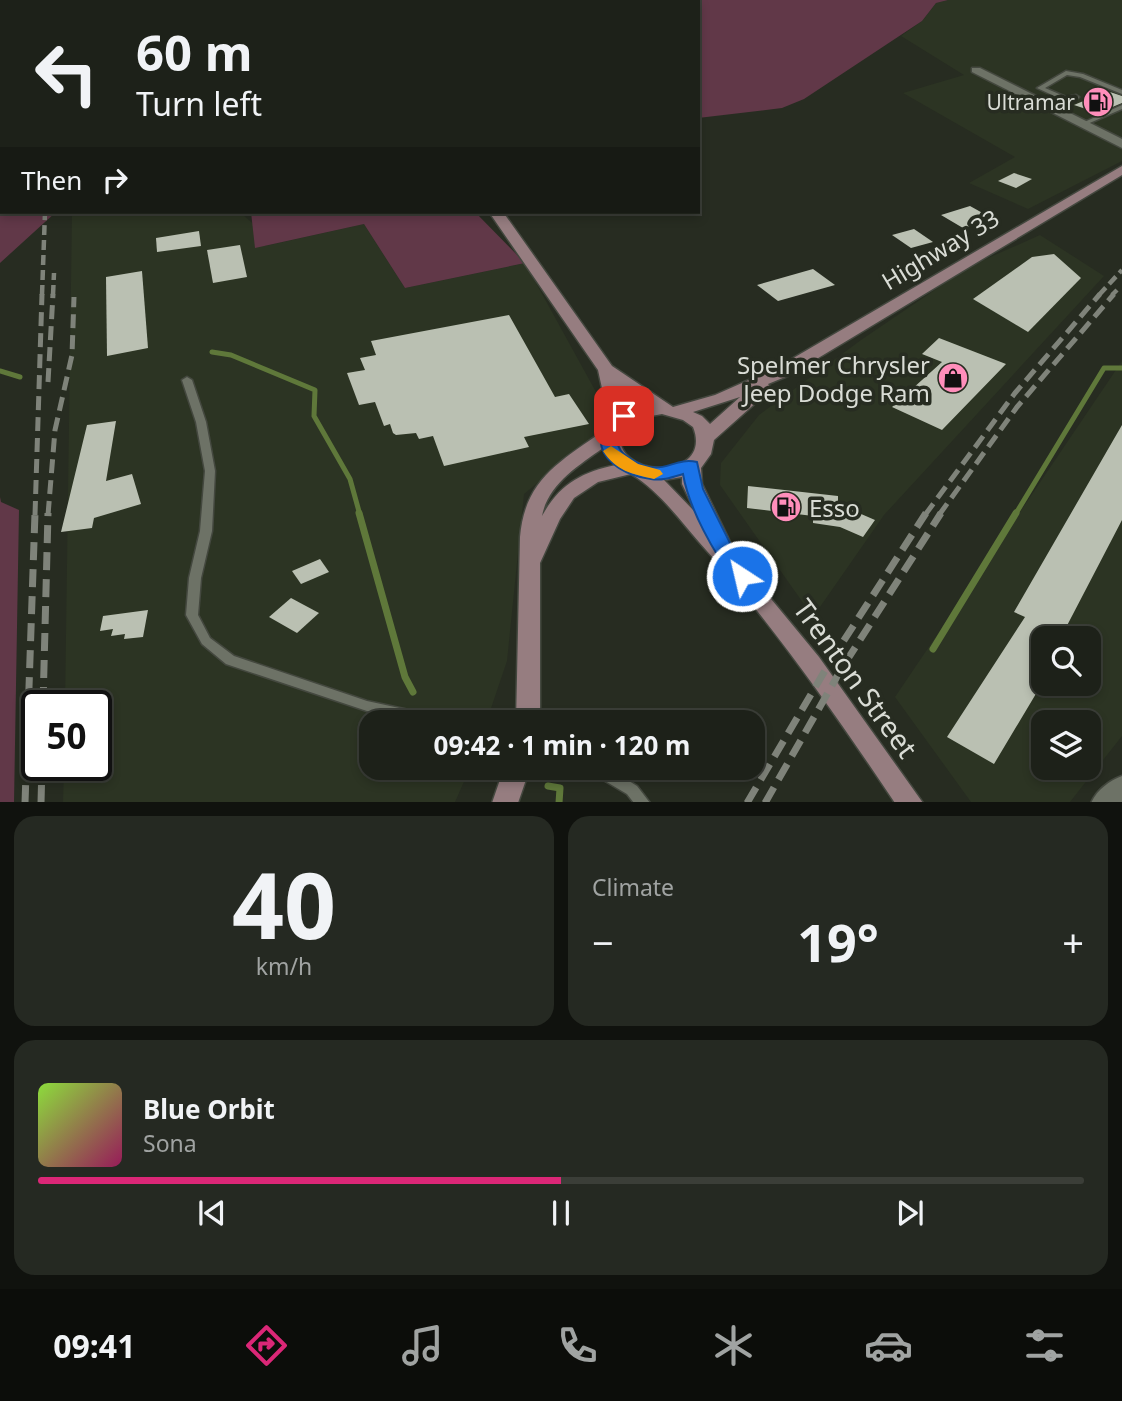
<!DOCTYPE html>
<html lang="en">
<head>
<meta charset="utf-8">
<style>
  body { margin:0; font-family:"Noto Sans",sans-serif; background:#252922; color:#f1f3f6; height:100vh; display:flex; flex-direction:column; font-size:26px; white-space:nowrap }
  * { box-sizing:border-box; margin:0 }
  p { font-size:23px; color:#a0a3a2 }
  .icon { flex:none; width:38px; height:38px; fill:none; stroke:currentColor; stroke-width:2; stroke-linecap:round; stroke-linejoin:round }
  .map { position:relative; height:802px; overflow:hidden }
  .drawer { display:flex; flex-direction:column; gap:14px; padding:14px; background:#10120e; flex:1 }
  .drawer>* { flex:none }
  .hud { position:absolute; left:0px; top:0px; width:700px; height:214px; box-shadow:0 4px 10px #0003,0 0 0 2px #3b3e38; background:#1d2119; color:#f1f3f6; overflow:hidden }
  .controls { position:absolute; left:1031px; top:626px; display:grid; gap:14px }
  .controls a { display:grid; place-items:center; width:70px; height:70px; border-radius:14px; background:#1d2119; box-shadow:0 4px 10px #0003,0 0 0 2px #3b3e38; font-size:35px }
  .speed { position:absolute; left:21px; top:690px; display:flex; gap:14px; font-size:35px; font-weight:700; text-align:center }
  .speed>* { display:grid; place-content:center; width:91px; height:91px; border-radius:50%; background:#1d2119; box-shadow:0 4px 10px #0003,0 0 0 2px #3b3e38; line-height:1 }
  .speed .limit { border:4px solid #111; border-radius:10px; background:#fff; color:#111 }
  .pin { position:absolute; display:grid; place-items:center; width:60px; height:60px; color:#fff; margin:-30px; border-radius:14px; box-shadow:0 4px 10px #0006 }
  .me { position:absolute; width:77px; margin:-38px; rotate:325deg; stroke-linejoin:round; filter:drop-shadow(0 0 5px #0008) }
  .turn { display:flex; align-items:center; gap:24px; height:147px; padding:0 21px; font-size:32px }
  .turn .icon { width:91px; height:91px; stroke-width:2.5 }
  .turn b { display:block; font-size:49px; line-height:60px }
  .then { display:flex; align-items:center; height:66px; padding:0 21px; background:#0003; gap:14px; font-size:26px }
  .big { font-size:52px; font-weight:700; line-height:1.1 }
  .drawer .tile { flex:1; display:flex; flex-direction:column; justify-content:center; gap:10px; min-width:0; padding:0 24px; border-radius:21px; background:#252922 }
  .drawer .dial { align-items:center; gap:0 }
  .dial b { font-size:91px; line-height:1 }
  .song { display:flex; align-items:center; gap:21px }
  .cover { width:84px; height:84px; border-radius:10px; background:linear-gradient(135deg,hsl(90 70% 55%),hsl(330 70% 35%)) }
  .played { height:7px; border-radius:4px; background:linear-gradient(90deg,#db2777 50%,#3b3e38 50%) }
  .keys { display:flex; justify-content:space-around; direction:ltr }
  .heat { display:flex; justify-content:space-between; align-items:center; font-size:38px; direction:ltr }
  .drawer .tiles { flex:1; display:grid; gap:14px; grid-template-columns:1fr 1fr }
  .tile:last-child { grid-column:span 2 }
  .trip { position:absolute; left:359px; top:710px; width:406px; height:70px; border-radius:21px; background:#1d2119; box-shadow:0 4px 10px #0003,0 0 0 2px #3b3e38; font-weight:700; line-height:70px; text-align:center }
  .dock { display:flex; height:112px; justify-content:space-around; align-items:center; background:#0c0d0a; color:#a0a3a2 }
  .dock .icon { width:49px; height:49px }
  .dock .active { color:#db2777 }
  .dock b { font-size:32px; color:#f1f3f6 }
  .map>svg:first-child { display:block }
  .built { fill:#2c3423; fill-rule:evenodd }
  .green { fill:#613848 }
  .lines { fill:none; stroke-linecap:round; stroke-linejoin:round }
  .stream-far2 { stroke:#5f783a; stroke-width:2.5 }
  .stream-far1 { stroke:#5f783a; stroke-width:5 }
  .stream { stroke:#5f783a; stroke-width:7 }
  .building { fill:#bac0b2 }
  .lane-casing { stroke:#44483f; stroke-width:3 }
  .street-casing { stroke:#44483f; stroke-width:3 }
  .secondary-casing { stroke:#44483f; stroke-width:3 }
  .highway-casing { stroke:#44483f; stroke-width:3 }
  .lane { fill:#6d7266; fill-rule:evenodd }
  .street { fill:#6d7266; fill-rule:evenodd }
  .secondary { fill:#967d80; fill-rule:evenodd }
  .highway { fill:#f698bc; fill-rule:evenodd }
  .rail-far2 { stroke:#7f837a; stroke-width:4.5; stroke-dasharray:10 5; stroke-linecap:butt }
  .rail-far1 { stroke:#7f837a; stroke-width:5; stroke-dasharray:14 7; stroke-linecap:butt }
  .rail { stroke:#7f837a; stroke-width:7; stroke-dasharray:18 9; stroke-linecap:butt }
  .route { fill:#1a73e8; stroke:#114b97; stroke-width:2 }
  .slow { fill:#f59e0b }
  .labels { text-anchor:middle; dominant-baseline:central; stroke-width:7; stroke-linejoin:round; paint-order:stroke }
  .far-poi-label { font-size:21px; fill:#d9dcd5; stroke:#272c21; text-anchor:end }
  .street-label { font-size:24px; fill:#d9dcd5; stroke:#272c21 }
  .poi-label { font-size:24px; fill:#d9dcd5; stroke:#272c21; text-anchor:end }
  .near-street-label { font-size:28px; fill:#d9dcd5; stroke:#272c21 }
</style>
</head>
<body>
<div class="map">
<svg width="1122" height="803" viewBox="0 0 1122 803">
  <rect width="100%" height="100%" fill="#272c21"/>
  <g class="built">
    <polygon points="948,0 1122,0 1122,161 1028,209 969,183 1015,157 903,93 964,75 901,36 922,21 936,3"/>
    <polygon points="72,212 240,212 262,232 265,246 364,224 405,288 525,263 601,401 602,430 524,494 507,661 486,723 371,723 371,768 470,768 455,802 63,803 64,765 96,765 96,705 65,705"/>
    <polygon points="1040,235 1104,276 884,515 813,617 720,485 721,463 759,415 861,340 970,266"/>
    <path d="M1122 361V736L1070 802H971L895 697ZM1043 639H1088V684H1043ZM1043 723H1088V768H1043Z"/>
  </g>
  <g class="green">
    <polygon points="514,0 948,0 936,3 922,21 804,99 782,108 698,118 698,2 511,2"/>
    <polygon points="0,19 2,212 56,212 0,263"/>
    <polygon points="251,212 475,212 525,263 405,288 364,224 255,248"/>
    <polygon points="0,497 1,502 19,510 14,803 0,802"/>
  </g>
  <g class="lines">
    <polyline class="stream-far2" points="183,2 192,0"/>
    <g class="stream-far1">
      <polyline points="212,352 231,355 315,390 314,416 350,479 360,515"/>
      <polyline points="0,371 20,377"/>
      <polyline points="1015,515 1104,368 1122,368"/>
    </g>
    <g class="stream">
      <polyline points="359,513 405,677 413,692"/>
      <polyline points="933,649 1016,513"/>
      <polyline points="474,768 489,774"/>
      <polyline points="548,786 560,788 559,803"/>
    </g>
  </g>
  <g class="building">
    <polygon points="1107,91 1122,96 1122,103 1098,113 1074,105"/>
    <polygon points="1014,173 1032,179 1016,188 998,181"/>
    <polygon points="970,206 988,216 985,217 989,220 963,228 941,215"/>
    <polygon points="914,229 933,242 911,248 892,235"/>
    <polygon points="199,231 201,246 157,252 156,238"/>
    <polygon points="240,245 247,277 213,283 207,250"/>
    <polygon points="1054,254 1081,278 1028,332 973,299 1032,257"/>
    <polygon points="813,269 835,285 778,301 757,285"/>
    <polygon points="142,271 148,348 107,356 106,277"/>
    <polygon points="509,315 555,397 569,394 589,424 524,437 529,447 444,466 433,436 419,439 416,433 396,435 393,433 390,424 384,426 375,402 359,405 347,373 365,370 360,358 376,355 371,341"/>
    <polygon points="939,338 1006,364 942,430 892,407 942,362 922,354"/>
    <polygon points="116,421 106,481 132,474 141,504 94,518 92,528 61,532 87,425"/>
    <polygon points="1122,425 1122,520 1060,639 1043,639 1043,682 994,764 947,737 1025,617 1014,612"/>
    <polygon points="748,486 838,496 838,504 875,520 863,537 840,527 813,523 813,516 747,508"/>
    <polygon points="320,559 329,572 301,584 292,571"/>
    <polygon points="291,598 319,613 297,633 269,617"/>
    <polygon points="148,610 143,637 124,639 125,634 111,636 113,629 100,631 103,616"/>
  </g>
  <g class="lines">
    <g class="lane-casing">
      <g id="lane">
        <polygon points="1066,71 1083,74 1122,90 1122,94 1080,77 1067,75 1045,88 1066,97 1076,95 1079,97 1078,98 1063,100 1037,88"/>
        <polygon points="1122,105 1122,109 1085,125 1080,124"/>
        <polygon points="187,377 192,380 206,422 215,471 212,531 201,578 198,615 210,638 234,656 367,701 441,717 446,719 448,723 416,723 367,711 226,664 202,644 186,615 189,578 200,531 205,471 196,422 182,380"/>
        <polygon points="588,768 608,768 637,786 650,803 634,803 627,794 590,772"/>
      </g>
    </g>
    <g class="street-casing">
      <g id="street">
        <polygon points="972,68 980,68 1122,139 1122,148 972,72"/>
        <path d="M1122 776V803H1091C1097 790 1109 781 1122 776Z"/>
      </g>
    </g>
    <g class="secondary-casing">
      <g id="secondary">
        <polygon points="348,0 356,0 357,2 348,2"/>
        <path d="M1122 166V175L790 375 768 384 771 388 768 392 714 440 711 454 701 468 702 484 731 544 729 548 819 657 923 803H895C834 712 772 623 699 542 679 519 658 490 631 474L598 482 574 498 560 519 540 563V723H516L520 537C525 479 560 462 603 431L609 420 598 370 489 212H503L612 366 673 407 715 395 778 367ZM619 387 646 406 624 410ZM740 397 710 424 702 416 693 412ZM662 414 683 420 693 427C715 482 608 481 621 428L635 419ZM603 448 616 465C581 472 559 485 542 516 548 484 578 466 603 448ZM682 477V484L696 513 664 480Z"/>
        <polygon points="504,768 530,768 518,803 492,803"/>
      </g>
    </g>
    <g class="highway-casing">
      <polygon id="highway" points="12,0 30,0 11,2"/>
    </g>
    <use href="#lane" class="lane"/>
    <use href="#street" class="street"/>
    <use href="#secondary" class="secondary"/>
    <use href="#highway" class="highway"/>
    <g class="rail-far2">
      <polyline points="42,295 45,212"/>
      <polyline points="53,295 54,273"/>
      <polyline points="1099,295 1122,270"/>
      <polyline points="1112,295 1117,290"/>
    </g>
    <g class="rail-far1">
      <polyline points="48,382 53,294"/>
      <polyline points="35,515 42,294"/>
      <polyline points="48,515 55,430 72,355 74,297"/>
      <polyline points="925,515 1015,393 1100,294"/>
      <polyline points="939,515 1017,407 1114,294"/>
    </g>
    <g class="rail">
      <polyline points="43,705 48,513"/>
      <polyline points="25,803 35,513"/>
      <polyline points="41,803 42,765"/>
      <polyline points="747,803 830,662 926,513"/>
      <polyline points="765,803 842,668 941,513"/>
    </g>
  </g>
  <path class="route" d="M624 412 633 416C622 430 608 444 628 457 662 481 671 456 697 462L703 489 735 553 752 576 749 581H735C714 553 689 509 683 474 673 477 662 481 651 479 627 477 590 457 604 428 608 421 616 414 624 412Z"/>
  <path class="slow" d="M611 446 638 464 660 470 663 474 654 479C632 474 616 471 603 451Z"/>
  <defs>
    <g id="fuel-disc" transform="scale(1.575)"><circle r="9.5" fill="#ff8ebb" stroke="#272c21"/><path d="M-5.5-6h7V0h2V4h1.3V-2.5L3-4.5l.8-.8L6-3V5H2.5V1h-1V6h-7ZM-4.2-4.7v3.2H.2V-4.7Z" fill="#111"/></g>
    <g id="shop-disc" transform="scale(1.575)"><circle r="9.5" fill="#ff8ebb" stroke="#272c21"/><path d="M-5-2.5h2.3a2.7 3.5 0 0 1 5.4 0H5L5.5 6h-11ZM-1.5-2.5h3a1.5 2.3 0 0 0-3 0Z" fill="#111"/></g>
  </defs>
  <g fill-rule="evenodd">
    <use href="#fuel-disc" x="1098" y="102"/>
    <use href="#shop-disc" x="953" y="378"/>
    <use href="#fuel-disc" x="786" y="507"/>
  </g>
  <g class="labels">
    <g class="far-poi-label">
      <text x="1075" y="102">Ultramar</text>
    </g>
    <g class="street-label">
      <text transform="translate(940 249) rotate(-31)">Highway 33</text>
    </g>
    <g class="poi-label">
      <text x="930" y="364">Spelmer Chrysler<tspan x="930" dy="28">Jeep Dodge Ram</tspan></text>
      <text x="809" y="507" text-anchor="start">Esso</text>
    </g>
    <g class="near-street-label">
      <text transform="translate(856 678) rotate(54)">Trenton Street</text>
    </g>
  </g>
</svg>
<div class="controls">
<a><svg class="icon" aria-label="search" viewBox="0 0 24 24"><circle cx="10" cy="10" r="6"/><path d="M15 15l6 6"/></svg></a>
<a><svg class="icon" aria-label="layers" viewBox="0 0 24 24"><path d="M12 4l9 5-9 5-9-5zM3 14l9 5 9-5"/></svg></a>
</div>
<div class="speed"><div class="limit">50</div></div>
<div class="pin" style="left:624px;top:416px;background:#d93025"><svg class="icon" aria-label="arrive" viewBox="0 0 24 24"><path d="M6 21V4h12l-3 4 3 4H6"/></svg></div>
<svg class="me" style="left:742px;top:576px" viewBox="-20 -20 40 40"><circle r="17" fill="#1a73e8" stroke="#fff" stroke-width="3"/><path d="M0-11L8 9 0 5-8 9z" fill="#fff"/></svg>
<div class="trip">09:42 · 1 min · 120 m</div>
<div class="hud">
<div class="turn"><svg class="icon" aria-label="left" viewBox="0 0 24 24"><path d="M17 20v-9H6M10 6l-5 5 5 5"/></svg><div><b>60 m</b>Turn left</div></div>
<div class="then">Then<svg class="icon" aria-label="right" viewBox="0 0 24 24"><path d="M7 20v-9h11M14 6l5 5-5 5"/></svg></div>
</div>
</div>
<section class="drawer">
<div class="tiles">
<div class="tile dial"><b>40</b><p>km/h</p></div>
<div class="tile"><p>Climate</p>
<div class="heat"><a>−</a><b class="big">19°</b><a>+</a></div>
</div>
<div class="tile">
<div class="song"><i class="cover"></i><div><b>Blue Orbit</b><p>Sona</p></div></div>
<div class="played"></div>
<div class="keys"><svg class="icon" aria-label="previous" viewBox="0 0 24 24"><path d="M18 5L8 12l10 7zM5 5v14"/></svg><svg class="icon" aria-label="pause" viewBox="0 0 24 24"><path d="M8 5v14M16 5v14"/></svg><svg class="icon" aria-label="next" viewBox="0 0 24 24"><path d="M6 5l10 7-10 7zM19 5v14"/></svg></div>
</div>
</div>
</section>
<nav class="dock">
<b>09:41</b>
<svg class="icon active" aria-label="directions" viewBox="0 0 24 24"><path d="M12 3l9 9-9 9-9-9zM9 14v-3h6M13 9l2 2-2 2"/></svg>
<svg class="icon" aria-label="music" viewBox="0 0 24 24"><path d="M9 18V5l10-2v13"/><circle cx="6" cy="18" r="3"/><circle cx="16" cy="16" r="3"/></svg>
<svg class="icon" aria-label="phone" viewBox="0 0 24 24"><path d="M5 4h4l2 5-3 2q2 4 5 5l2-3 5 2v4C11 20 4 13 5 4z"/></svg>
<svg class="icon" aria-label="climate" viewBox="0 0 24 24"><path d="M12 3v18M4 7l16 10M4 17L20 7"/></svg>
<svg class="icon" aria-label="car" viewBox="0 0 24 24"><path d="M5 17H2v-5l4-1 3-4h7l3 4 3 1v5h-3M9 17h6M6 11h13"/><circle cx="7" cy="17" r="2"/><circle cx="17" cy="17" r="2"/></svg>
<svg class="icon" aria-label="filters" viewBox="0 0 24 24"><path d="M4 7h16M4 17h16"/><circle cx="9" cy="7" r="2"/><circle cx="15" cy="17" r="2"/></svg>
</nav>
</body>
</html>
